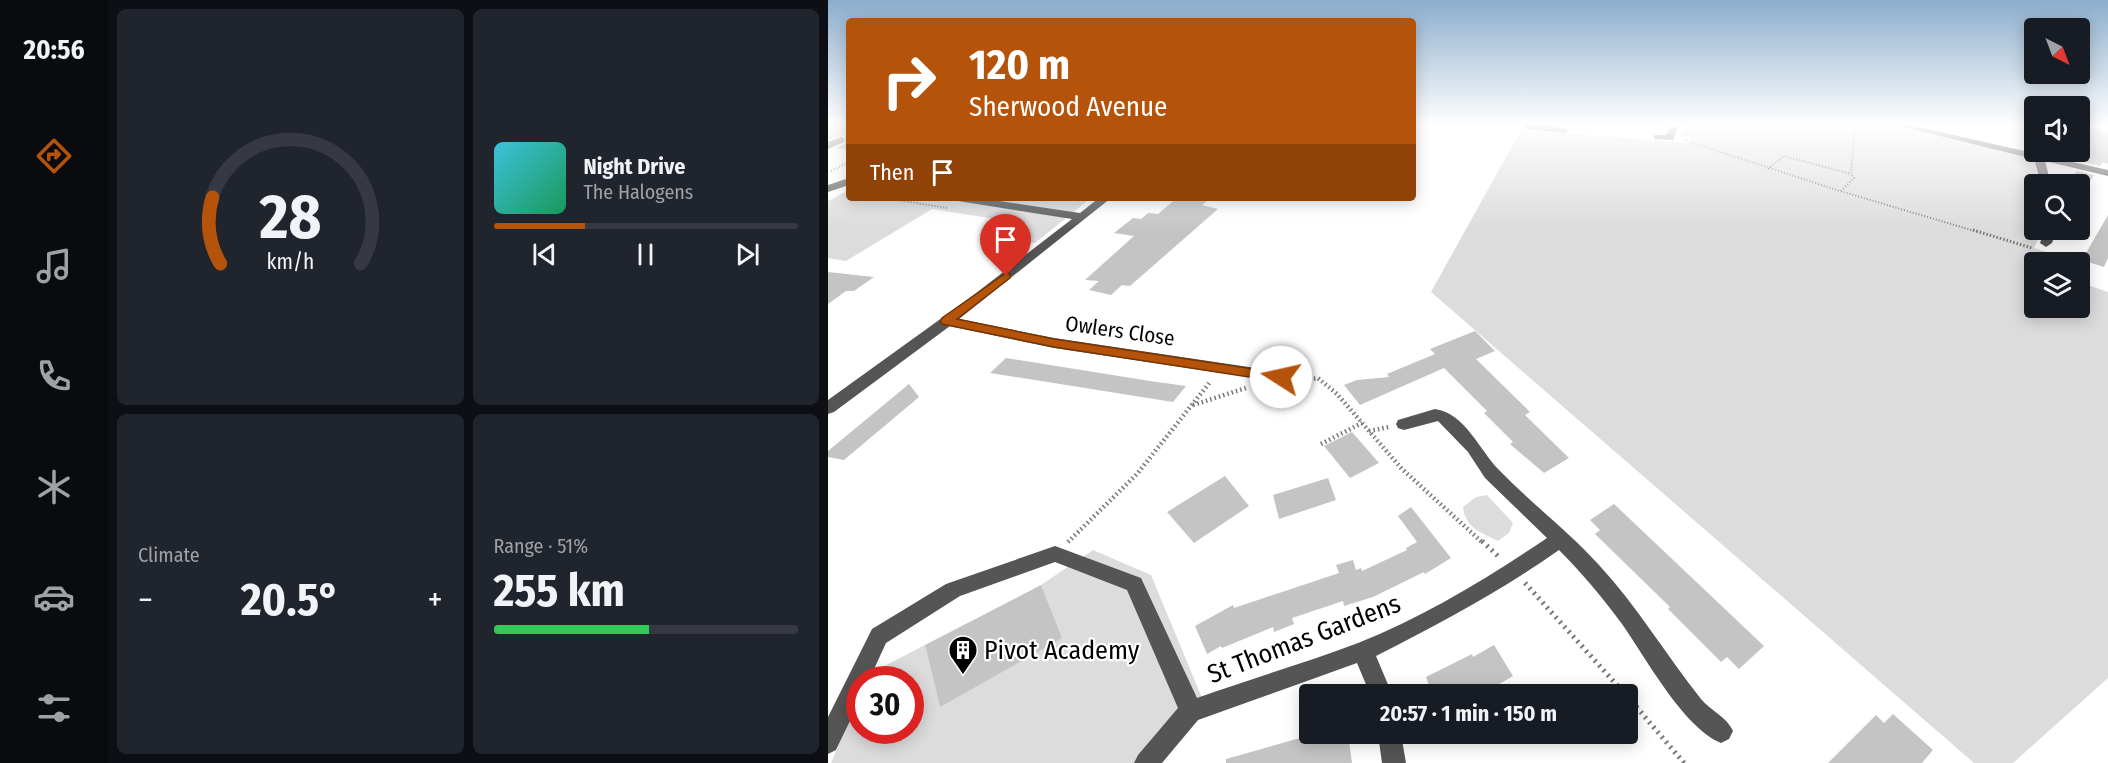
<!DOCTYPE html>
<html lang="en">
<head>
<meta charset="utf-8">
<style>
  body { margin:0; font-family:"Fira Sans Condensed",sans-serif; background:#20242c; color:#f1f3f6; height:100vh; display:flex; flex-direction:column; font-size:22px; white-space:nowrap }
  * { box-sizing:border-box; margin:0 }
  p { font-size:20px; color:#9ea1a6 }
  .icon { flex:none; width:33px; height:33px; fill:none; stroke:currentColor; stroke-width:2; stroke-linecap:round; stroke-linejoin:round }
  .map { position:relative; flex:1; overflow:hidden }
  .panel { display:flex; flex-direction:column; gap:9px; padding:9px; background:#0d0f14; width:720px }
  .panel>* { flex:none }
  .guide { position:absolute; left:18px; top:18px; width:570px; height:183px; border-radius:6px; box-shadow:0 3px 15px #0003; background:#b45309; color:#fff; overflow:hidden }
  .needle { width:39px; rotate:138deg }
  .buttons { position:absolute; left:1196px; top:18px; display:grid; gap:12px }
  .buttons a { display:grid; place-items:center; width:66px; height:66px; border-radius:6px; background:#171b24; box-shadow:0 3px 15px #0003; font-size:30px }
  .speed { position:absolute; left:18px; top:666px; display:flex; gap:12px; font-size:30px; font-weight:700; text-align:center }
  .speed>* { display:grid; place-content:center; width:78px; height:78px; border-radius:50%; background:#171b24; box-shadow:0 3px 15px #0003; line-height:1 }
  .speed .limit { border:9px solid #d22; background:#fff; color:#111 }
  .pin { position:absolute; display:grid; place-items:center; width:51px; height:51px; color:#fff; margin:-62px -26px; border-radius:50% 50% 50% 0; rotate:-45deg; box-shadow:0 0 6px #0007 }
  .pin .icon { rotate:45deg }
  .me { position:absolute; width:66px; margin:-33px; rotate:280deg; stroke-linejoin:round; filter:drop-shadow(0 0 4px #0008) }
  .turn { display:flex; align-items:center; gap:21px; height:126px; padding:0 24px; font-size:27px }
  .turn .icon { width:78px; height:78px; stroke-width:2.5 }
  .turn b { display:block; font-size:42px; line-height:51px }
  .then { display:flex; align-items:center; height:57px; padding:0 24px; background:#0003; gap:12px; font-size:22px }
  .big { font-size:45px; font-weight:700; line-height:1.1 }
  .panel .tile { flex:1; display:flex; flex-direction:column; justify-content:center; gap:9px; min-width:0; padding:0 21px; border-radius:9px; background:#20242c }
  .panel .dial { align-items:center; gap:0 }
  .dial svg { height:156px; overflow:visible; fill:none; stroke:#363941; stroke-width:7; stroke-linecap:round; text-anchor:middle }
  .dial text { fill:#f1f3f6; stroke:none }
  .song { display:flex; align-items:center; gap:18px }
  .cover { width:72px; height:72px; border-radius:9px; background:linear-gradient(135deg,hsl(190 70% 55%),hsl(150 70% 35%)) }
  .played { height:6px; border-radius:3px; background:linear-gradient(90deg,#b45309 30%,#363941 30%) }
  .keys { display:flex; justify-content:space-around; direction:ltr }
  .heat { display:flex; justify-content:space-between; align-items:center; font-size:33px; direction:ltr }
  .charge { height:9px; border-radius:4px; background:linear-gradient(90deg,#34c759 51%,#363941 0) }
  .panel .tiles { flex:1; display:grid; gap:9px; grid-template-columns:repeat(2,1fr) }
  .trip { position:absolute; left:471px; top:684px; width:339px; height:60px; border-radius:6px; background:#171b24; box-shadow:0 3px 15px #0003; font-weight:700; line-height:60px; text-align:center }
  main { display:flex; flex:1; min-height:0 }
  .tabs { display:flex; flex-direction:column; width:108px; justify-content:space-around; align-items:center; background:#090b0e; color:#9ea1a6 }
  .tabs .icon { width:42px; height:42px }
  .tabs .active { color:#b45309 }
  .tabs b { font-size:27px; color:#f1f3f6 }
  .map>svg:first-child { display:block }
  .green { fill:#dcdcdc }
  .building { fill:#c4c4c4 }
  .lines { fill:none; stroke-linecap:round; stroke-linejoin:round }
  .path-far3 { stroke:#777; stroke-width:2; stroke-dasharray:1 2; stroke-linecap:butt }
  .path-far2 { stroke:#777; stroke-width:3; stroke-dasharray:1.5 2; stroke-linecap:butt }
  .path-far1 { stroke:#777; stroke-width:4.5; stroke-dasharray:1.5 3; stroke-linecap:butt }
  .path { stroke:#777; stroke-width:5; stroke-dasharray:2 4.5; stroke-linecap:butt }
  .minor { fill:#555; fill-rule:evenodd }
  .route { fill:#b45309; stroke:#753606; stroke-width:1.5 }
  .labels { text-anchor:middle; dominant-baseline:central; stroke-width:4.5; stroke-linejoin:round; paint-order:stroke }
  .street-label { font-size:21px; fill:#000; stroke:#fff }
  .near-street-label { font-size:26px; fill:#000; stroke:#fff }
  .near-poi-label { font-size:26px; fill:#000; stroke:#fff; text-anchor:start }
</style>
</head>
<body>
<main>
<nav class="tabs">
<b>20:56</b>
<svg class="icon active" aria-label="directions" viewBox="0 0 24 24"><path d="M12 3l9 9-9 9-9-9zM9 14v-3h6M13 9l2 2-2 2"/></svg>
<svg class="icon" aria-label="music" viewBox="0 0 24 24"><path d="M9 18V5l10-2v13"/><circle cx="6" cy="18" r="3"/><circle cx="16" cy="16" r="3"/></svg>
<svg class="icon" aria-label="phone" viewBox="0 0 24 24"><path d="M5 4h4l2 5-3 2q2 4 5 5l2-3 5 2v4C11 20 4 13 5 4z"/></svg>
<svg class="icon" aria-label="climate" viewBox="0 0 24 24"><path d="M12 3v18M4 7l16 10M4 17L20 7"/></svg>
<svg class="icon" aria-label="car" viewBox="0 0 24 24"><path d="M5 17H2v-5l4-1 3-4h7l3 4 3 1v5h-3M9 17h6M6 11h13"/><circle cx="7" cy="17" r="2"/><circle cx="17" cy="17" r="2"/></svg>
<svg class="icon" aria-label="filters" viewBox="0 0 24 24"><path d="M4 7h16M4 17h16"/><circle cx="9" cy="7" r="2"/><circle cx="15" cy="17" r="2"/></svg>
</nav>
<section class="panel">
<div class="tiles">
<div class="tile dial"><svg viewBox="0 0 100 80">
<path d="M14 69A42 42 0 1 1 86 69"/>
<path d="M14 69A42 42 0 0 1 10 35" stroke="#b45309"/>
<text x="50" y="56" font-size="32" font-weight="700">28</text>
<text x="50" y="72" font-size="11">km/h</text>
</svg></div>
<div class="tile">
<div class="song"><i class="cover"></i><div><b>Night Drive</b><p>The Halogens</p></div></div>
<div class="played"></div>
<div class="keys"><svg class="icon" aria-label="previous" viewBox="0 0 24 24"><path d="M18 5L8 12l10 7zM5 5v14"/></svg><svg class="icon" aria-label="pause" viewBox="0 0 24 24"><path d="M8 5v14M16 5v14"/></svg><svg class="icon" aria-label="next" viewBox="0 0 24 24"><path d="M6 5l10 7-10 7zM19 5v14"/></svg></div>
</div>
<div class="tile"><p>Climate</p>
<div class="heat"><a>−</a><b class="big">20.5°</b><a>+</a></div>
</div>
<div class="tile"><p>Range · 51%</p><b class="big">255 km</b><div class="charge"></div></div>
</div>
</section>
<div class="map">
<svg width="1280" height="763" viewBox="0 0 1280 763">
  <rect width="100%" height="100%" fill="#fff"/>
  <g class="green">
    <polygon points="856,124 1053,124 1204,156 1212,184 1206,184 1206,230 1214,230 1206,248 1243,260 1243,262 1206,262 1206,308 1251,308 1251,282 1280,292 1280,678 1185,763 1146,763 603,292 693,130 863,143 865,139 852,137"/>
    <polygon points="21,190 21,198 263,198 207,243 178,241 200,224 104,209 18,261 0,258 0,201"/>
    <path d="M659 495 685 523 681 533 670 541C653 532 637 528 635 507L648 497Z"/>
    <polygon points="265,550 323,575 379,710 333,763 3,763 31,699 32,730 82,730 82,680 40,679 43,673 97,645 112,706 233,638 213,585"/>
  </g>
  <g class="building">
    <polygon points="0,124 21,124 21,150 7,148 17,144 17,136 12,135 0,140"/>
    <polygon points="1253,126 1278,132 1280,129 1280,164 1275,162 1272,166 1255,162 1258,159 1241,154 1242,152 1251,152"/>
    <polygon points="1249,171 1266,175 1259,187 1240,182"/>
    <polygon points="349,198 382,198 374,205 390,209 302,286 294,285 283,295 261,290 271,281 257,280 306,236 286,233 305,218 313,219 320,213 330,214"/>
    <polygon points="1280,215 1280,258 1276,267 1254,260"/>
    <polygon points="0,272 46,277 26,291 18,291 0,304"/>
    <polygon points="647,331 667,351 648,359 702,412 697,415 741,458 716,473 682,444 685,442 656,413 659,411 616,368 532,405 516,385 529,380 561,377 559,374 607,354 602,349"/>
    <polygon points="178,358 322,381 358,386 345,402 162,373"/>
    <polygon points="81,384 91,397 16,460 0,457 0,451"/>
    <polygon points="524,432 551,463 522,478 496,446"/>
    <polygon points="397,476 421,506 366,543 339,512"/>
    <polygon points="500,478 508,500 451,519 445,495"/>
    <polygon points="786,504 936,646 911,669 899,657 893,662 840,609 842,607 767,534 772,530 762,520"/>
    <polygon points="583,507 623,558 597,574 596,572 545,597 516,606 515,601 464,618 466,624 446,632 445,627 394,648 393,646 379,654 367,626 405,605 406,608 511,573 508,565 525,560 528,570 533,568 534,571 579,550 578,548 589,542 570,516"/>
    <polygon points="213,585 234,638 112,707 97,645"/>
    <polygon points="666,645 685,676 654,694 604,694 598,677 644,654 645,657"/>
    <polygon points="1065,714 1105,750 1094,763 1000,763 1048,715 1056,723"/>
    <polygon points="486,734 520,734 524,763 398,763 398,759"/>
  </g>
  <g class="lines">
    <g class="path-far3">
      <polyline points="856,140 1012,191 1150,232"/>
      <polyline points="940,169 956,156 1023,174"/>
      <polyline points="3,171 21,162"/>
      <polyline points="1013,191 1026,178 1023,174 1027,124"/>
      <polyline points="56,198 120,208"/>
    </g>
    <g class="path-far2">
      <polyline points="1145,230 1204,248"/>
      <polyline points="1226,255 1243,260"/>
    </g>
    <g class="path-far1">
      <polyline points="477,380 490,378 509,394 574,469 655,543"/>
      <polyline points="365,405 418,388"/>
      <polyline points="541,431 561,427"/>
      <polyline points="493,444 534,423"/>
      <polyline points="240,542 309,474 382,382"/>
    </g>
    <g class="path">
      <polyline points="654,541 671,557"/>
      <polyline points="697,583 797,694"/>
      <polyline points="800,697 856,763"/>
    </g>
    <g class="minor">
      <polygon points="700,124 725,124 725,126 742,130 737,133 697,129 697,125"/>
      <polygon points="843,124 852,124 845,140 826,139 826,135 838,135"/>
      <polygon points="1063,124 1078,124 1280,170 1280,176 1217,161 1223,184 1213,184 1206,159"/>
      <polygon points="13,137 16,138 16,142 0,149 0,142"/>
      <polygon points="21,178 21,185 0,192 0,185"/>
      <polygon points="125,198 151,198 252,213 271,198 283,198 131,319 226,338 460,373 467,378 460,383 226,348 122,326 6,412 0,414 0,400 143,297 244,219 130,201"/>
      <polygon points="1217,230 1229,230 1224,243 1218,247 1212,243"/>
      <path d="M607 409C637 413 652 451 671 470 703 503 740 531 771 565 809 606 838 655 873 699 883 711 898 716 905 731L901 739 893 743C855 727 818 658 794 624 774 597 754 573 731 550 673 591 611 624 548 656L564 694H542L529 663 370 720 334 763H306L310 755 350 708 299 590 227 562 132 596 58 643 41 680H32V700L8 750 0 754V717L44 629 118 584 227 546 313 578 369 698C422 679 477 663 530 643 596 617 660 578 719 538L657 478 640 452 610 421 576 430 570 428 568 424 570 420Z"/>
      <polygon points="550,734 573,734 578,763 554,763"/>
    </g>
  </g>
  <linearGradient id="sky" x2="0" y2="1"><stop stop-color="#8cadcc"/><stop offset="0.54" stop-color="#fff"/><stop offset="1" stop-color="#fff" stop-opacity="0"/></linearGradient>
  <rect width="1280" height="230" fill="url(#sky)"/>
  <polygon class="route" points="178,273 182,274 182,278 129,319 226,339 453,373 459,377 453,382 226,347 114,324 112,321 114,318"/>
  <defs>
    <g id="building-pin" transform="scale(1.5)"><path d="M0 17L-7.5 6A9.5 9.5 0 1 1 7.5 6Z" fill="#000" stroke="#fff"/><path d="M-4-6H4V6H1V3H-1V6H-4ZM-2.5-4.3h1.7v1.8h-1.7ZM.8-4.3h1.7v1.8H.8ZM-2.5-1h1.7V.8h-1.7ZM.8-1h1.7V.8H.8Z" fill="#fff"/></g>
  </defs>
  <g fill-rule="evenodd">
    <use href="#building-pin" x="135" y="650"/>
  </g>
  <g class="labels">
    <g class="street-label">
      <text transform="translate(292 331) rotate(8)">Owlers Close</text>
    </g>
    <g class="near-street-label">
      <text transform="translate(476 639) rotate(-21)">St Thomas Gardens</text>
    </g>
    <g class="near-poi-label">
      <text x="156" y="650">Pivot Academy</text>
    </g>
  </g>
</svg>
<div class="buttons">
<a><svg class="needle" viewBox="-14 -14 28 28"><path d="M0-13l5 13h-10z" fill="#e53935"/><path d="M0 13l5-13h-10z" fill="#9ea1a6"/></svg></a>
<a><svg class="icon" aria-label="sound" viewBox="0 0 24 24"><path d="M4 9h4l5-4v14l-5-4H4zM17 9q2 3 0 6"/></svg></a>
<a><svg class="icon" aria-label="search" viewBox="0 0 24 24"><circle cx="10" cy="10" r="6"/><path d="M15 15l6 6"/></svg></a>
<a><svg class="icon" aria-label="layers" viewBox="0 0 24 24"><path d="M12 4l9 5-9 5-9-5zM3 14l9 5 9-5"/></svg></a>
</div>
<div class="speed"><div class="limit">30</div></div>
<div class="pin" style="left:178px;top:276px;background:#d93025"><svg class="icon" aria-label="arrive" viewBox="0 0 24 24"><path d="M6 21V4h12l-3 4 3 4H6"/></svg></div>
<svg class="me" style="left:453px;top:377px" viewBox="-20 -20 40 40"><circle r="19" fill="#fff"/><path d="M0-13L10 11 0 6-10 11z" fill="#b45309"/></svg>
<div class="trip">20:57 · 1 min · 150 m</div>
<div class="guide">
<div class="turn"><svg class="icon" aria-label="right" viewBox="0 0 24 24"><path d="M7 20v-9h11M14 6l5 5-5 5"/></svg><div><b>120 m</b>Sherwood Avenue</div></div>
<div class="then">Then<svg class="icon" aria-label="arrive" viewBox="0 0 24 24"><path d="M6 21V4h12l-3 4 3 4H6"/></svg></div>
</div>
</div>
</main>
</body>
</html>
